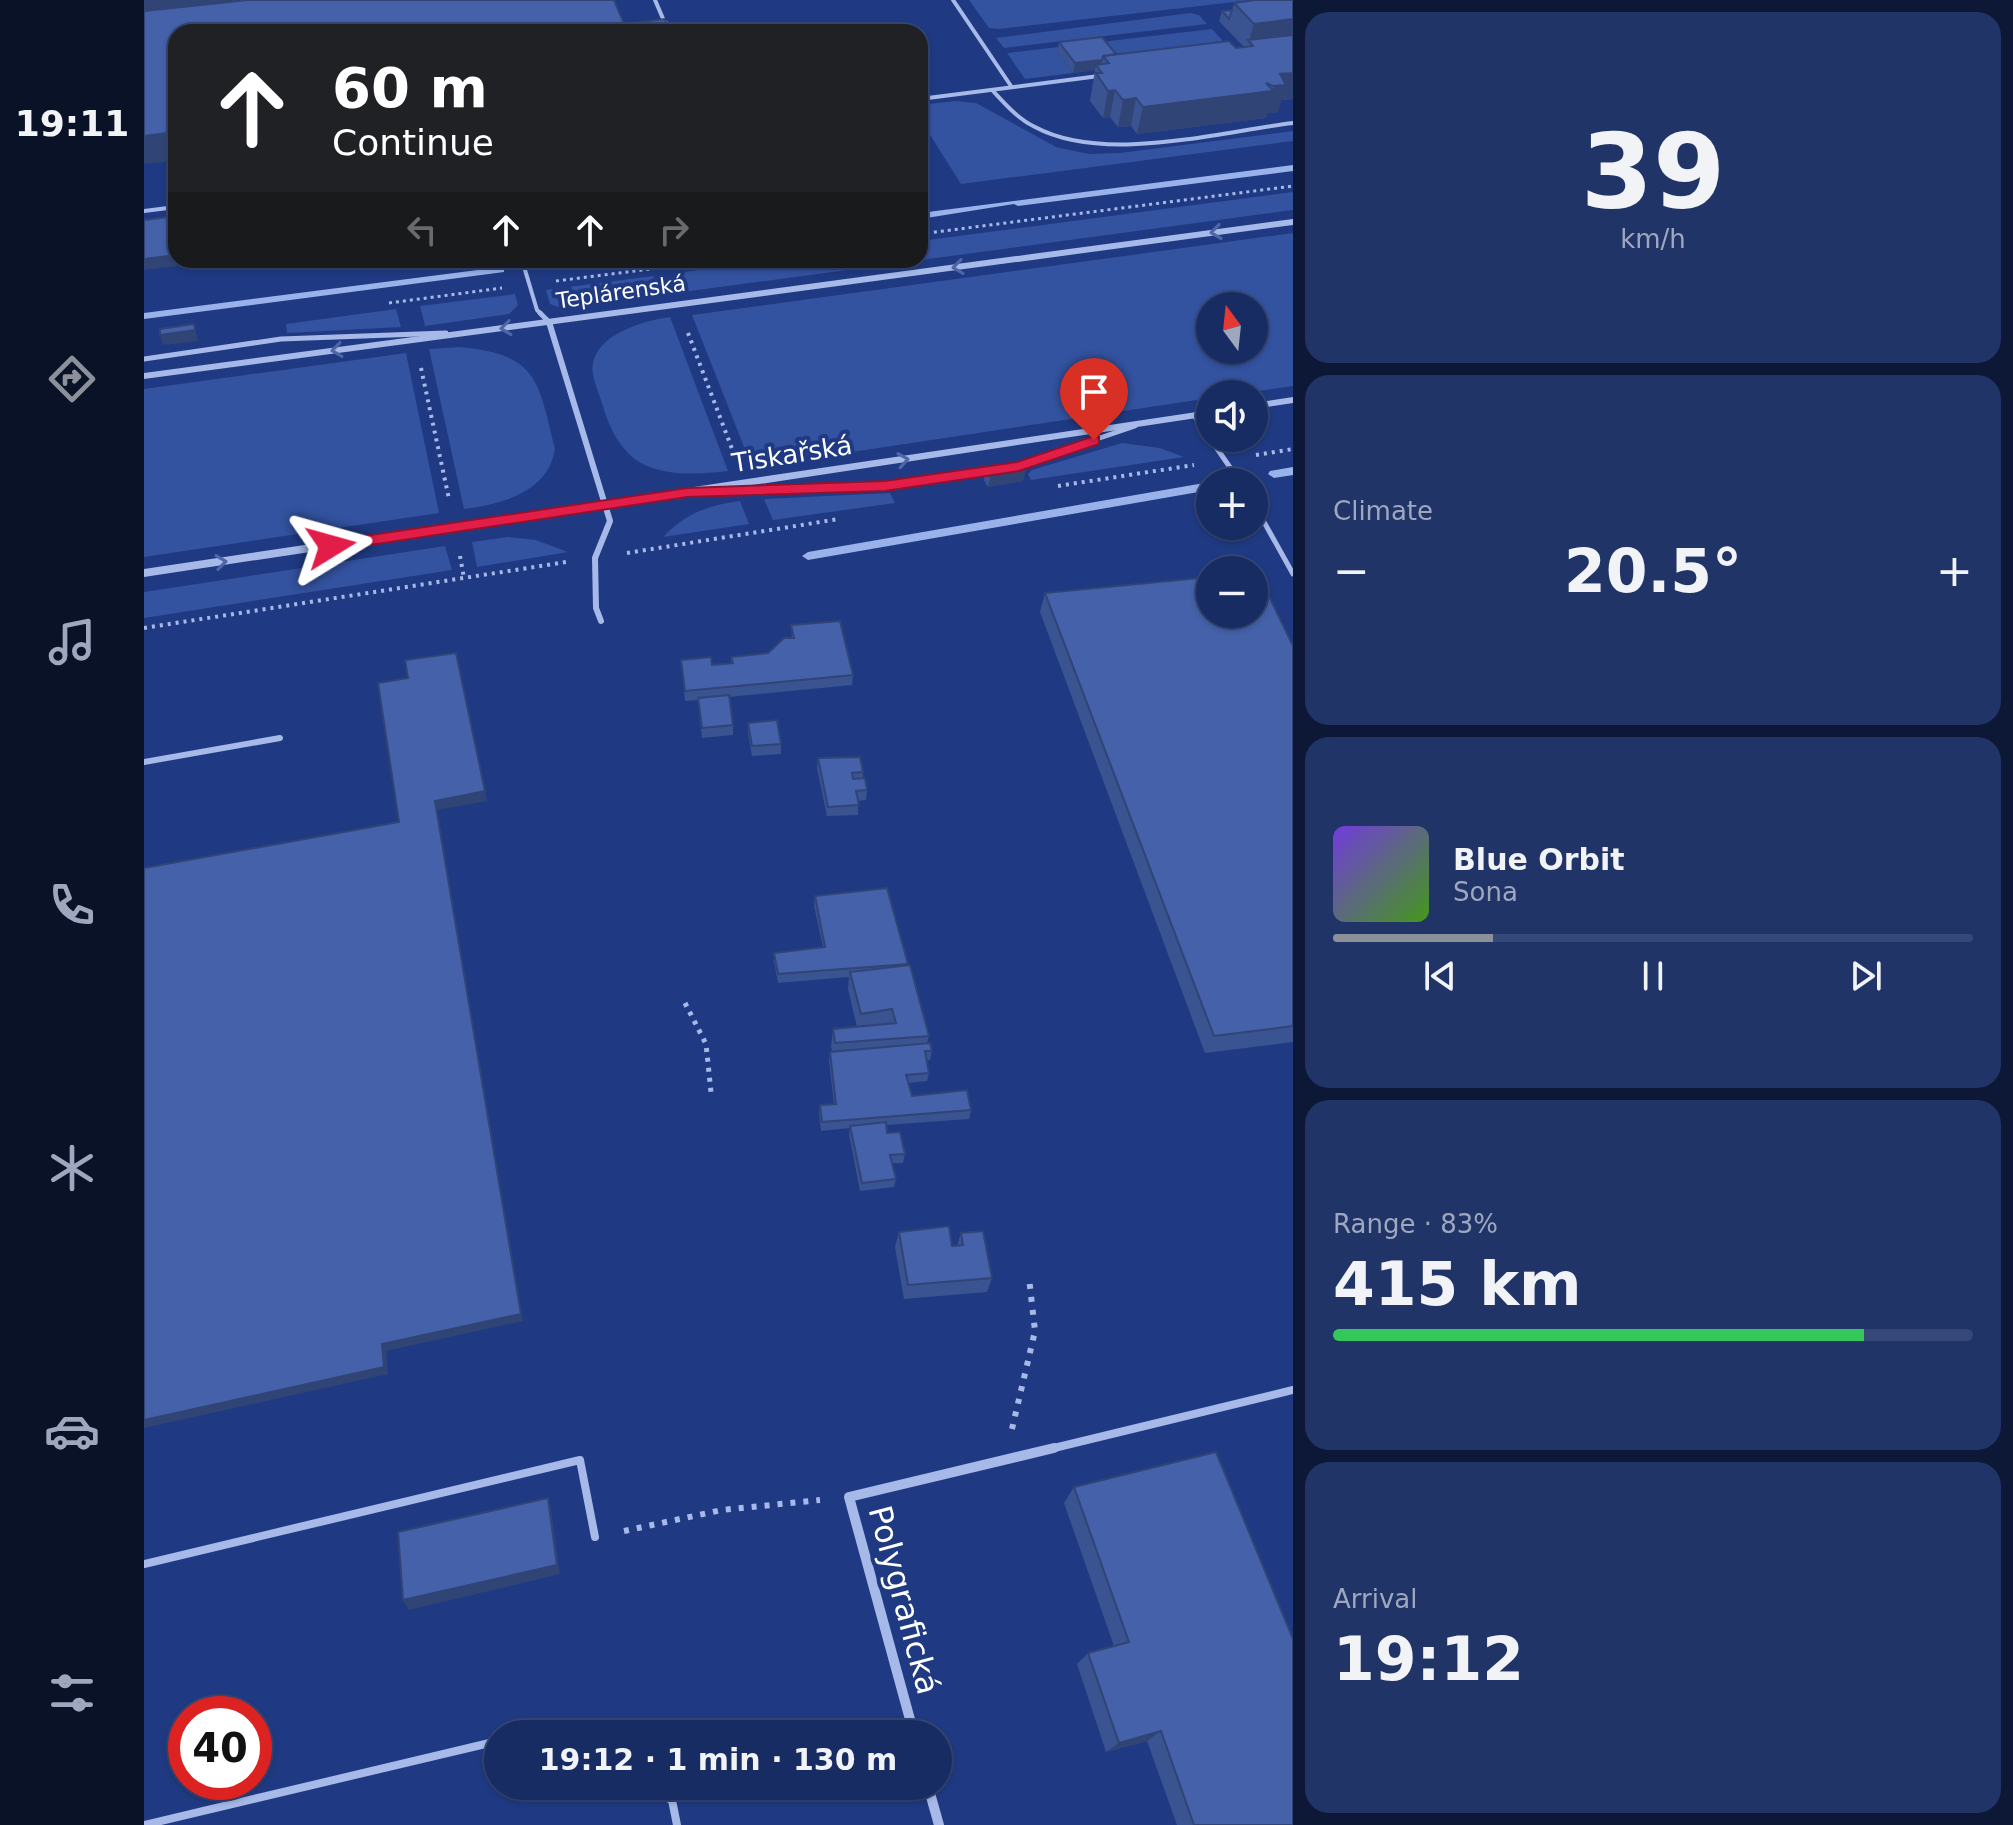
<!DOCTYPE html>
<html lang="en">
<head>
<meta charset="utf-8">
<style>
  body { margin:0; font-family:"DejaVu Sans",sans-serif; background:#203468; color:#f1f3f6; height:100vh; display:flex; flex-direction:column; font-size:30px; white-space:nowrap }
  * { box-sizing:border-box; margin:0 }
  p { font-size:26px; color:#9ea7be }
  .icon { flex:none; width:44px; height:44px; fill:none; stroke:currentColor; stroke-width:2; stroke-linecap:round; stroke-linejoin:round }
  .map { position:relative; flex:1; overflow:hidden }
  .panel { display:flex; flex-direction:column; gap:12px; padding:12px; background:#0d1836; width:720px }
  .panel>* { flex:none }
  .top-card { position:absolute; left:24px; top:24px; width:760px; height:244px; border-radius:24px; box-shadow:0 2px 6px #0004,0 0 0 2px #364877; background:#202124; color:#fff; overflow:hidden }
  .needle { width:52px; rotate:345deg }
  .tools { position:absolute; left:1052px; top:292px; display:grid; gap:16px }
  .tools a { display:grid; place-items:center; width:72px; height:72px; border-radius:50%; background:#172c62; box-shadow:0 2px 6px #0004,0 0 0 2px #364877; font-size:40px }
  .speed { position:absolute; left:24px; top:1696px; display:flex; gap:16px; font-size:40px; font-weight:700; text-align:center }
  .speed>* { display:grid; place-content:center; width:104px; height:104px; border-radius:50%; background:#172c62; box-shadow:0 2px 6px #0004,0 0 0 2px #364877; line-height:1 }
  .speed .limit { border:12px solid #d22; background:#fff; color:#111 }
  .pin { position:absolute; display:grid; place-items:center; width:68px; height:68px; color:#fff; margin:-82px -34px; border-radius:50% 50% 50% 0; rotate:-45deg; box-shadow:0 0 8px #0007 }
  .pin .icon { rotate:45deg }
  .me { position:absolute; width:88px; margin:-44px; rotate:82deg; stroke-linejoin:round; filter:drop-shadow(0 0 6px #0008) }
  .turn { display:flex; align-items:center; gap:28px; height:168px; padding:0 32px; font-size:36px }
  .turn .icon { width:104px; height:104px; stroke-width:2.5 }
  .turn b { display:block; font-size:56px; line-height:68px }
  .lanes { display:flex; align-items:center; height:76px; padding:0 32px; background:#0003; justify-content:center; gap:40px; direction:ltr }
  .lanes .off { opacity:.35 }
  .big { font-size:60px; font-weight:800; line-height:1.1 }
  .panel .card { flex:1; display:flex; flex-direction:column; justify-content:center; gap:12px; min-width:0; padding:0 28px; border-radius:24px; background:#203468 }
  .panel .dial { align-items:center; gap:0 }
  .dial b { font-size:104px; line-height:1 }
  .song { display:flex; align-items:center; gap:24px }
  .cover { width:96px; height:96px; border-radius:12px; background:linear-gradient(135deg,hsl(260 70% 55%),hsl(100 70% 35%)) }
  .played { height:8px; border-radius:4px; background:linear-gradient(90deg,#8c9099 25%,#364877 25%) }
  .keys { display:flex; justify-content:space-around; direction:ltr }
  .heat { display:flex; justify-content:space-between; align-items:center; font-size:44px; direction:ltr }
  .charge { height:12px; border-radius:6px; background:linear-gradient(90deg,#34c759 83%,#364877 0) }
  .trip { position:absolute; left:340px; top:1720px; width:468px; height:80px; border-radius:40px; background:#172c62; box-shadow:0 2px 6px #0004,0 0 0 2px #364877; font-weight:800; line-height:80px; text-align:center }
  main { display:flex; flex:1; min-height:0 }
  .dock { display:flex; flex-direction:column; width:144px; justify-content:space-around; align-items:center; background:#091227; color:#9ea7be }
  .dock .icon { width:56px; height:56px }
  .dock .selected { color:#8c9099 }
  .dock b { font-size:36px; color:#f1f3f6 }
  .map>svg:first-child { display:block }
  .green { fill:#3352a0; fill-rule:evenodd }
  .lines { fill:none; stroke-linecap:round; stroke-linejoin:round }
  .stream { fill:#99b2ea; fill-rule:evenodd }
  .path-far3 { stroke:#a6b9e9; stroke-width:3; stroke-dasharray:3 4; stroke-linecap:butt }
  .path-far2 { stroke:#a6b9e9; stroke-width:4; stroke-dasharray:3 5; stroke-linecap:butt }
  .path-far1 { stroke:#a6b9e9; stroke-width:5; stroke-dasharray:4 6; stroke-linecap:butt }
  .path { stroke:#a6b9e9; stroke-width:6; stroke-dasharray:5 8; stroke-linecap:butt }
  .service-far3 { stroke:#a6b9e9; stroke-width:4 }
  .service-far2 { stroke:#a6b9e9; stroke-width:5 }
  .service-far1 { stroke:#a6b9e9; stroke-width:6 }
  .service { stroke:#a6b9e9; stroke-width:8 }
  .minor-far1 { stroke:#a6b9e9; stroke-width:6 }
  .minor { stroke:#a6b9e9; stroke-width:10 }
  .tertiary { fill:#a6b9e9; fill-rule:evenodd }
  .wall { fill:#3a5391 }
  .shaded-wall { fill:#304476 }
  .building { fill:#4461a9; stroke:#304476; stroke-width:2 }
  .oneway { stroke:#4e66a6 }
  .route { fill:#e11d48; stroke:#92132f; stroke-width:2 }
  .labels { text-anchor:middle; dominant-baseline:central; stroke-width:8; stroke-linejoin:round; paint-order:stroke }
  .far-street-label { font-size:22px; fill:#fff; stroke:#1f3a82 }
  .street-label { font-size:26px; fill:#fff; stroke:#1f3a82 }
  .near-street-label { font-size:32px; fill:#fff; stroke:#1f3a82 }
</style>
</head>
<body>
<main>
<nav class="dock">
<b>19:11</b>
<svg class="icon selected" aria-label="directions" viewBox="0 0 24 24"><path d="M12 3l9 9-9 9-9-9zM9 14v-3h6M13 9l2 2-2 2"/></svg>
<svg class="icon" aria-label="music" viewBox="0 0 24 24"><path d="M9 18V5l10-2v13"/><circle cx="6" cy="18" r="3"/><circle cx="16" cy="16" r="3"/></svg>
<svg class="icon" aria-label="phone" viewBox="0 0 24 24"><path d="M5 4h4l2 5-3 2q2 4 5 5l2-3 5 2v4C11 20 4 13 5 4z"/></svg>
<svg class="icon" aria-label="climate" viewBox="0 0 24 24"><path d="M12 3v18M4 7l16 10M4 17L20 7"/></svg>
<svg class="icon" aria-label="car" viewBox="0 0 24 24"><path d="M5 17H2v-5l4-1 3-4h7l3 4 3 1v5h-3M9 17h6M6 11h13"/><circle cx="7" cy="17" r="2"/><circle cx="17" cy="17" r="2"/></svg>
<svg class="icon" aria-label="filters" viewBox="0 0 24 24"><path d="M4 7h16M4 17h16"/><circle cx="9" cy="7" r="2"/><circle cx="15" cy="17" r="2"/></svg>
</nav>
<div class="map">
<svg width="1149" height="1825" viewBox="0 0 1149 1825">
  <rect width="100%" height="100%" fill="#1f3a82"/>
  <g class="green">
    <polygon points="825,0 1108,0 855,29 845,28"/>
    <polygon points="1046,13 1055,15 1063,24 860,48 852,38"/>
    <polygon points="1068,29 1090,53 1015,63 914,53 929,73 881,79 863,53"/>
    <polygon points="812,101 832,103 912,147 945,154 976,153 1149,131 1149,141 817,184 776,119 776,105"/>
    <polygon points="1149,192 1149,210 539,292 532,273 632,260 776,260 776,241"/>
    <path d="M1149 233V386L1093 394H1066V398L608 467 548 315ZM1066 306H1110V350H1066Z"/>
    <polygon points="509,276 517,294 417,308 406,304 402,290"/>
    <polygon points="371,294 374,305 365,314 281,326 276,306"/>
    <polygon points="252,309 257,327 143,333 142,324"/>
    <path d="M526 317 584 471C556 474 525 477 499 464 478 453 467 431 460 410 457 398 451 386 449 374 444 336 498 321 526 317Z"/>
    <path d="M315 347C394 354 394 380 411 449 404 493 357 504 320 509L285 349Z"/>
    <polygon points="262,353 295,513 0,557 0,389"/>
    <polygon points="978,443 1016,448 1040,457 887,480 884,474 888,470"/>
    <polygon points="746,493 751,503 629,520 620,499"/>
    <path d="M596 501 605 524 519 537C541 514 564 505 596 501Z"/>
    <polygon points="364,537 392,540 424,552 333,567 328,542"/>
    <polygon points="301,546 308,570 0,618 0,592"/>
  </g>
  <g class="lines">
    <g class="stream">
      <polygon points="1149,165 1149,171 874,206 870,204 776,219 776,213"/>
      <polygon points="410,260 437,260 432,263 395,268 390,265"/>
      <polygon points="357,267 360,268 360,272 0,319 0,313"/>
      <polygon points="1149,467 1149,475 1130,478 1124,474 1126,471"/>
      <polygon points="1066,482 1066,490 664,560 658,556 664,552"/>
    </g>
    <g class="path-far3">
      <polyline points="776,234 1149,186"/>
      <polyline points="412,281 578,260"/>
      <polyline points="245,303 358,288"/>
    </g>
    <g class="path-far2">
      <polyline points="544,333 590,454"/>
      <polyline points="277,368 305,499"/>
      <polyline points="1112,455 1149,449"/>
      <polyline points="914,486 1050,465"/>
      <polyline points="483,553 695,519"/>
      <polyline points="316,556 320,578"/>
      <polyline points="0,628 422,562"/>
    </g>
    <polyline class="path-far1" points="541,1003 562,1044 567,1092"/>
    <g class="path">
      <polyline points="868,1429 891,1331 885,1278"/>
      <polyline points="480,1531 578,1510 676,1500"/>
    </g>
    <g class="service-far3">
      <polyline points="511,0 520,21 533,32"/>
      <polyline points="809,0 867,86"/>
      <path d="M849 91C862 105 874 119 891 127 960 164 1074 132 1149 123"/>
      <polyline points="776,99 955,76"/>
      <polyline points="0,211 32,207"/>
      <polyline points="378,260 393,310 398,315"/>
    </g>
    <g class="service-far2">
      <polyline points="396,313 405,322"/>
      <polyline points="0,359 137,339 302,333"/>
      <polyline points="1050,415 1096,482"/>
      <polyline points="873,466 991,426"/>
      <polyline points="559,492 741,486 846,470"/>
      <polyline points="1110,504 1149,574"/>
    </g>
    <polyline class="service-far1" points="0,762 136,738"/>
    <g class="service">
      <polyline points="910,1448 1149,1390"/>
      <polyline points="0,1564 436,1460 451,1537"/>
      <polyline points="495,1786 528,1800 533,1825"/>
      <polyline points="0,1825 354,1741"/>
    </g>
    <polyline class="minor-far1" points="405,322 466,521 451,558 452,608 457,621"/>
    <g class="minor">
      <polyline points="770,1734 705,1497 910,1448"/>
      <polyline points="784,1786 795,1825"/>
    </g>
    <g class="tertiary">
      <polygon points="1149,219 1149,225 0,379 0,373"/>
      <polygon points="1149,397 1149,403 1110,409 1110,403"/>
      <polygon points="1066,410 1066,416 0,577 0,569"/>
    </g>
  </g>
  <g class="wall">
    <polygon points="1149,0 1149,99 1137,100 1134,112 1123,113 1122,118 993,134 987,126 974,127 966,117 959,118 946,101 951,70 929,73 913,52 915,42 972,54 1100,47 1075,21 1078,11 1088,10 1090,3"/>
    <polygon points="842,469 881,471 879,481 844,487 840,480"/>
    <polygon points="901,593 1149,646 1149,1042 1061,1053 896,612"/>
    <polygon points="647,625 709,675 708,685 585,697 589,725 589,735 558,738 554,700 541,701 537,660 568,665 587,663 587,657 624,653 648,638"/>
    <polygon points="604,723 637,744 637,754 608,756 604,733"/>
    <polygon points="674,758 719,772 719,778 723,790 722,800 714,801 714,815 683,816 673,768"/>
    <polygon points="671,896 764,964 785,1036 783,1043 788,1051 786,1060 783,1060 785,1073 783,1081 764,1083 768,1096 827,1110 825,1119 742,1125 743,1133 761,1154 759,1163 748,1163 752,1179 750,1187 716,1191 705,1134 706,1128 677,1131 675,1113 676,1105 690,1104 685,1061 686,1052 688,1052 687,1046 689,1029 713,1027 704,989 705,977 634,983 630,962 630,953 679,947 670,906"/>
    <polygon points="755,1232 808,1246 813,1246 817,1233 848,1278 843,1292 760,1299 751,1247"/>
    <polygon points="930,1487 1149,1825 1033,1825 1003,1741 962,1752 933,1664 944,1653 970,1646 920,1503"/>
  </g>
  <g class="shaded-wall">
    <polygon points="0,0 179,0 0,18"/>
    <polygon points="1149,19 1149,45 1105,41 1110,24"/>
    <polygon points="958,60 956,69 952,65 951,70 929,73 931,63"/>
    <polygon points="1149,73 1149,99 1137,100 1134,112 1123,113 1122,118 993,134 999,107 1128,91 1136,74"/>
    <polygon points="971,90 966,117 959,118 964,91"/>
    <polygon points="992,98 987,126 974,127 979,100"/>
    <polygon points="32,132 32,161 0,164 0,136"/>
    <polygon points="32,255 32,260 82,260 0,270 0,259"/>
    <polygon points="50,324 54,341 19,345 16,335"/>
    <polygon points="881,471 879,481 844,487 846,477"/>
    <polygon points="341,791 343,801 293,810 379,1321 242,1351 244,1374 0,1428 0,1420 238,1344 291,801"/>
    <polygon points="404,1498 407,1509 416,1574 265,1610 259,1600"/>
    <polygon points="1017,1731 1003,1741 962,1752 975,1743"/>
  </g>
  <g class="building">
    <polygon points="104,0 470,0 480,24 521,19 527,32 32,32 32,132 0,136 0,11"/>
    <polygon points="1111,0 1149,0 1149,19 1110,24 1090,3"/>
    <polygon points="1088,10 1085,19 1078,11"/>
    <polygon points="1149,35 1149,73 1136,74 1142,85 1129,86 1122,83 1129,91 999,107 992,98 979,100 971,90 964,91 952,73 958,73 952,65 965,63 959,56 1085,41 1092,48 1109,46 1104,40"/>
    <polygon points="958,37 972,54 959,56 958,60 931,63 915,42"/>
    <polygon points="32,216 32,255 0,259 0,220"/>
    <polygon points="50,324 51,330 16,335 16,329"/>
    <polygon points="877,464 881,471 846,477 842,469"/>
    <polygon points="1066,577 1066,614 1110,614 1110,584 1121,588 1149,646 1149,1026 1070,1036 901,593"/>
    <polygon points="696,621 709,675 541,691 537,660 567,657 568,665 589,663 587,657 624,653 640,638 650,638 647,625"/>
    <polygon points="312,653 341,791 291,801 377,1314 238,1344 240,1367 0,1420 0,868 255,822 234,683 264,678 261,660"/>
    <polygon points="585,695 589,725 558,728 554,698"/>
    <polygon points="633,720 637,744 608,746 604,723"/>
    <polygon points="716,757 719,772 708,773 709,779 721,778 723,790 712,791 715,805 684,807 674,758"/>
    <polygon points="743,888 764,964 634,974 630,953 681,947 671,896"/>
    <polygon points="766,965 785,1036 691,1043 689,1029 752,1023 748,1009 717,1014 706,972"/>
    <polygon points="786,1043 788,1051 781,1051 785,1073 762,1075 768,1096 823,1090 827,1110 678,1122 676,1105 692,1104 686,1052"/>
    <polygon points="742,1122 743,1133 756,1132 761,1154 746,1155 752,1179 718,1183 706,1126"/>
    <polygon points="805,1226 808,1246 819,1245 817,1233 839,1231 848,1278 764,1285 755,1232"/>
    <polygon points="1072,1452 1149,1639 1149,1825 1050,1825 1017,1731 975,1743 944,1653 985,1642 930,1487"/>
    <polygon points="404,1498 413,1565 259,1600 254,1532"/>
  </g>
  <defs><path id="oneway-chevron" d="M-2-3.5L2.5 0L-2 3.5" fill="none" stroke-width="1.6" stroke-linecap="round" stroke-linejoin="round" transform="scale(2)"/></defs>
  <g class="oneway">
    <use href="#oneway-chevron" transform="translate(1072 232) rotate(172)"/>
    <use href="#oneway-chevron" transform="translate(814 267) rotate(172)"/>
    <use href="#oneway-chevron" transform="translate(362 328) rotate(173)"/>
    <use href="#oneway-chevron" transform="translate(193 350) rotate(172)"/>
    <use href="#oneway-chevron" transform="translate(759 460) rotate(-9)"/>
    <use href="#oneway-chevron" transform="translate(77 562) rotate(-8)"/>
  </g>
  <polygon class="route" points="950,436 955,437 955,444 875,471 741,491 543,497 187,551 179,546 187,541 543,488 741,481 873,462"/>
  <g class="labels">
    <g class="far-street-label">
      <text transform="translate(477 292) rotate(-8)">Teplárenská</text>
    </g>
    <g class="street-label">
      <text transform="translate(648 454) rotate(-9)">Tiskařská</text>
    </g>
    <g class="near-street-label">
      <text transform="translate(760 1600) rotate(75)">Polygrafická</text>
    </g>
  </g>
</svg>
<div class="tools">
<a><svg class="needle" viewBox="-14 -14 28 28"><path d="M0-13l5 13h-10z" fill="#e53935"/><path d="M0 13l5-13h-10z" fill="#9ea7be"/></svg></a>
<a><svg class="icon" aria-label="sound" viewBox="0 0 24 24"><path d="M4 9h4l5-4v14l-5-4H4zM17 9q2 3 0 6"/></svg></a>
<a>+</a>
<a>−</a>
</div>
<div class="speed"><div class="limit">40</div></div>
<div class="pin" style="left:950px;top:440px;background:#d93025"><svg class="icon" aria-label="arrive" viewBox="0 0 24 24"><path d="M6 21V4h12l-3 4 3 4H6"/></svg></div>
<svg class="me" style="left:187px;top:546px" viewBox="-20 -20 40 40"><path d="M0-17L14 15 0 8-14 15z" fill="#e11d48" stroke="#fff" stroke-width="4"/></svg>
<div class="trip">19:12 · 1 min · 130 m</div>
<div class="top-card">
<div class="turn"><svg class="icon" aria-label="ahead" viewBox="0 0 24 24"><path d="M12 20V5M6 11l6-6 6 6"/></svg><div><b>60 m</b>Continue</div></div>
<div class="lanes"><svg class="icon off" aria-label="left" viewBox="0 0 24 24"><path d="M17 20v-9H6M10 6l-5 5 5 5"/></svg><svg class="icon" aria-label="ahead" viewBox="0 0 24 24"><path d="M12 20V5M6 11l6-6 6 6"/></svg><svg class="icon" aria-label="ahead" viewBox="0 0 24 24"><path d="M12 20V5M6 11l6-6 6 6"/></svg><svg class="icon off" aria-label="right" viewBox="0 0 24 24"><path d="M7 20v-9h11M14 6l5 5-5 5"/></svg></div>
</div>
</div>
<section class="panel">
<div class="card dial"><b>39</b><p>km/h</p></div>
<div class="card"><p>Climate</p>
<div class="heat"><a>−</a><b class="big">20.5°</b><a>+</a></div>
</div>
<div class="card">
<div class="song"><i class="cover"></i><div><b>Blue Orbit</b><p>Sona</p></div></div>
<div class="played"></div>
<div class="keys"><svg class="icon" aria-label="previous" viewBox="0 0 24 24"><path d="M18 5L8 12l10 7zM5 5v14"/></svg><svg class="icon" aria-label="pause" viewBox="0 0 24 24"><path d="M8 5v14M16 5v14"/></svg><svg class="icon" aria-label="next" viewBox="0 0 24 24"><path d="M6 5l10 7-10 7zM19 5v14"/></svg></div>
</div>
<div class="card"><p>Range · 83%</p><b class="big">415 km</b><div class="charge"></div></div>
<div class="card"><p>Arrival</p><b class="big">19:12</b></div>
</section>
</main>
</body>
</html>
